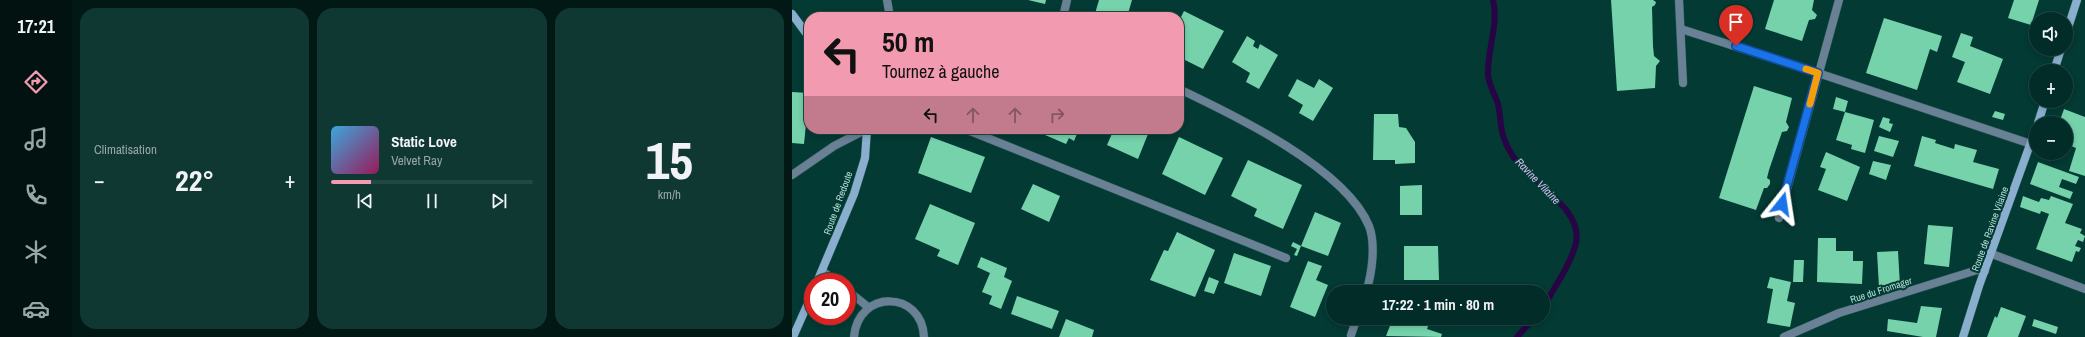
<!DOCTYPE html>
<html lang="fr">
<head>
<meta charset="utf-8">
<style>
  body { margin:0; font-family:"Archivo Narrow",sans-serif; background:#103833; color:#f1f3f6; height:100vh; display:flex; flex-direction:column; font-size:15px; white-space:nowrap }
  * { box-sizing:border-box; margin:0 }
  p { font-size:13px; color:#96a7a7 }
  .icon { flex:none; width:22px; height:22px; fill:none; stroke:currentColor; stroke-width:2; stroke-linecap:round; stroke-linejoin:round }
  .map { position:relative; flex:1; overflow:hidden }
  .drawer { display:flex; flex-direction:column; gap:8px; padding:8px; background:#011815; width:720px }
  .drawer>* { flex:none }
  .guide { position:absolute; left:12px; top:12px; width:380px; height:122px; border-radius:16px; box-shadow:0 2px 6px #0003,0 0 0 1px #234844; background:#f29aaf; color:#111; overflow:hidden }
  .buttons { position:absolute; left:1237px; top:12px; display:grid; gap:8px }
  .buttons a { display:grid; place-items:center; width:44px; height:44px; border-radius:50%; background:#022c27; box-shadow:0 2px 6px #0003,0 0 0 1px #234844; font-size:20px }
  .speed { position:absolute; left:12px; top:273px; display:flex; gap:8px; font-size:20px; font-weight:700; text-align:center }
  .speed>* { display:grid; place-content:center; width:52px; height:52px; border-radius:50%; background:#022c27; box-shadow:0 2px 6px #0003,0 0 0 1px #234844; line-height:1 }
  .speed .limit { border:6px solid #d22; background:#fff; color:#111 }
  .pin { position:absolute; display:grid; place-items:center; width:34px; height:34px; color:#fff; margin:-41px -17px; border-radius:50% 50% 50% 0; rotate:-45deg; box-shadow:0 0 4px #0007 }
  .pin .icon { rotate:45deg }
  .me { position:absolute; width:44px; margin:-22px; rotate:15deg; stroke-linejoin:round; filter:drop-shadow(0 0 3px #0008) }
  .turn { display:flex; align-items:center; gap:14px; height:84px; padding:0 12px; font-size:18px }
  .turn .icon { width:52px; height:52px; stroke-width:2.5 }
  .turn b { display:block; font-size:28px; line-height:34px }
  .lanes { display:flex; align-items:center; height:38px; padding:0 12px; background:#0003; justify-content:center; gap:20px; direction:ltr }
  .lanes .off { opacity:.35 }
  .big { font-size:30px; font-weight:800; line-height:1.1 }
  .drawer .tile { flex:1; display:flex; flex-direction:column; justify-content:center; gap:6px; min-width:0; padding:0 14px; border-radius:16px; background:#103833 }
  .drawer .dial { align-items:center; gap:0 }
  .dial b { font-size:52px; line-height:1 }
  .song { display:flex; align-items:center; gap:12px }
  .cover { width:48px; height:48px; border-radius:6px; background:linear-gradient(135deg,hsl(200 70% 55%),hsl(330 70% 35%)) }
  .played { height:4px; border-radius:2px; background:linear-gradient(90deg,#f29aaf 20%,#234844 20%) }
  .keys { display:flex; justify-content:space-around; direction:ltr }
  .heat { display:flex; justify-content:space-between; align-items:center; font-size:22px; direction:ltr }
  .drawer .tiles { flex:1; display:grid; gap:8px; grid-template-columns:repeat(3,1fr) }
  .trip { position:absolute; left:534px; top:285px; width:224px; height:40px; border-radius:20px; background:#022c27; box-shadow:0 2px 6px #0003,0 0 0 1px #234844; font-weight:800; line-height:40px; text-align:center }
  main { display:flex; flex:1; min-height:0 }
  .tab-bar { display:flex; flex-direction:column; width:72px; justify-content:space-around; align-items:center; background:#011210; color:#96a7a7 }
  .tab-bar .icon { width:28px; height:28px }
  .tab-bar .selected { color:#f29aaf }
  .tab-bar b { font-size:18px; color:#f1f3f6 }
  .map>svg:first-child { display:block }
  .lines { fill:none; stroke-linecap:round; stroke-linejoin:round }
  .stream { stroke:#270443; stroke-width:6 }
  .building { fill:#75d2aa }
  .service-casing { stroke:#235852; stroke-width:9 }
  .minor-casing { stroke:#235852; stroke-width:9 }
  .secondary-casing { stroke:#235852; stroke-width:9 }
  .service { stroke:#6a8195; stroke-width:8 }
  .minor { stroke:#6a8195; stroke-width:8 }
  .secondary { stroke:#8aafce; stroke-width:8 }
  .route-casing { stroke:#114b97; stroke-width:10 }
  .route { stroke:#1a73e8; stroke-width:7 }
  .slow { stroke:#f59e0b; stroke-width:7 }
  .labels { text-anchor:middle; dominant-baseline:central; stroke-width:4; stroke-linejoin:round; paint-order:stroke }
  .street-label { font-size:10px; fill:#b5dfd8; stroke:#033a34 }
  .water-label { font-size:11px; font-style:italic; fill:#d4bbf4; stroke:#033a34 }
</style>
</head>
<body>
<main>
<nav class="tab-bar">
<b>17:21</b>
<svg class="icon selected" aria-label="directions" viewBox="0 0 24 24"><path d="M12 3l9 9-9 9-9-9zM9 14v-3h6M13 9l2 2-2 2"/></svg>
<svg class="icon" aria-label="music" viewBox="0 0 24 24"><path d="M9 18V5l10-2v13"/><circle cx="6" cy="18" r="3"/><circle cx="16" cy="16" r="3"/></svg>
<svg class="icon" aria-label="phone" viewBox="0 0 24 24"><path d="M5 4h4l2 5-3 2q2 4 5 5l2-3 5 2v4C11 20 4 13 5 4z"/></svg>
<svg class="icon" aria-label="climate" viewBox="0 0 24 24"><path d="M12 3v18M4 7l16 10M4 17L20 7"/></svg>
<svg class="icon" aria-label="car" viewBox="0 0 24 24"><path d="M5 17H2v-5l4-1 3-4h7l3 4 3 1v5h-3M9 17h6M6 11h13"/><circle cx="7" cy="17" r="2"/><circle cx="17" cy="17" r="2"/></svg>
</nav>
<section class="drawer">
<div class="tiles">
<div class="tile"><p>Climatisation</p>
<div class="heat"><a>−</a><b class="big">22°</b><a>+</a></div>
</div>
<div class="tile">
<div class="song"><i class="cover"></i><div><b>Static Love</b><p>Velvet Ray</p></div></div>
<div class="played"></div>
<div class="keys"><svg class="icon" aria-label="previous" viewBox="0 0 24 24"><path d="M18 5L8 12l10 7zM5 5v14"/></svg><svg class="icon" aria-label="pause" viewBox="0 0 24 24"><path d="M8 5v14M16 5v14"/></svg><svg class="icon" aria-label="next" viewBox="0 0 24 24"><path d="M6 5l10 7-10 7zM19 5v14"/></svg></div>
</div>
<div class="tile dial"><b>15</b><p>km/h</p></div>
</div>
</section>
<div class="map">
<svg width="1293" height="337" viewBox="0 0 1293 337">
  <rect width="100%" height="100%" fill="#033a34"/>
  <g class="lines">
    <g class="stream">
      <path d="M701 0C707 25 695 50 696 75 697 86 703 94 706 104 708 112 708 122 710 131 712 142 719 155 726 163 744 186 791 210 784 243 779 264 761 289 751 308"/>
      <polyline points="725,337 742,318"/>
    </g>
  </g>
  <g class="building">
    <polygon points="236,0 254,0 253,4"/>
    <polygon points="307,0 340,0 335,17 302,17"/>
    <polygon points="819,0 861,0 864,2 863,5 860,7 861,46 862,56 868,61 864,66 863,88 825,91"/>
    <polygon points="982,0 1022,0 1020,10 1025,15 1023,19 1017,20 1010,41 973,29"/>
    <polygon points="1222,0 1247,0 1239,25 1216,18"/>
    <polygon points="392,11 432,31 411,69 387,57 387,21"/>
    <polygon points="1092,18 1150,36 1145,52 1138,49 1125,90 1074,73"/>
    <polygon points="1169,33 1181,37 1178,46 1211,59 1198,94 1165,82 1173,62 1160,57"/>
    <polygon points="455,36 463,41 461,46 466,49 468,44 486,55 467,89 454,82 458,73 440,62"/>
    <polygon points="505,79 522,88 527,79 541,88 521,121 507,113 511,105 496,96"/>
    <polygon points="962,86 1000,98 994,122 997,127 995,131 990,132 977,170 975,178 978,180 978,184 975,188 972,188 964,210 927,198"/>
    <polygon points="0,92 17,93 17,124 14,124 12,144 0,143"/>
    <polygon points="1044,97 1056,101 1053,112 1041,109"/>
    <polygon points="1272,109 1293,117 1293,176 1277,171 1284,148 1274,144 1274,123 1267,123"/>
    <polygon points="1203,111 1213,114 1211,120 1200,117"/>
    <polygon points="1053,112 1082,120 1073,153 1059,149 1060,145 1044,140"/>
    <polygon points="582,114 606,114 607,127 614,128 623,142 623,163 603,164 603,160 581,160"/>
    <polygon points="1091,117 1098,119 1097,123 1101,124 1098,132 1087,127"/>
    <polygon points="247,129 287,129 282,141 277,138 274,144 246,132"/>
    <polygon points="322,129 333,134 335,129 358,129 346,159 315,145"/>
    <polygon points="1087,136 1107,141 1101,157 1082,151"/>
    <polygon points="1130,136 1144,140 1143,143 1162,149 1163,144 1185,150 1181,162 1207,169 1201,189 1122,166"/>
    <polygon points="139,137 193,157 179,193 126,173"/>
    <polygon points="387,137 431,158 413,195 370,174"/>
    <polygon points="1034,152 1068,167 1055,201 1026,190 1034,169 1028,167"/>
    <polygon points="456,160 510,185 491,229 462,216 465,209 439,196"/>
    <polygon points="1081,161 1099,165 1094,180 1077,174"/>
    <polygon points="1246,162 1287,177 1284,184 1270,179 1267,187 1281,192 1278,199 1238,184"/>
    <polygon points="241,184 268,196 257,222 229,209"/>
    <polygon points="630,185 630,215 608,215 608,186"/>
    <polygon points="1231,196 1247,202 1249,198 1257,200 1259,196 1281,204 1273,223 1290,229 1288,233 1293,236 1291,242 1286,240 1283,246 1289,248 1287,252 1284,251 1280,262 1244,249 1257,214 1249,211 1248,214 1228,207"/>
    <polygon points="138,204 183,223 166,265 145,256 148,250 123,239"/>
    <polygon points="523,212 549,223 536,256 509,246"/>
    <polygon points="1136,225 1161,227 1157,267 1132,264"/>
    <polygon points="385,232 423,250 403,297 358,280 372,250 376,251"/>
    <polygon points="1026,238 1044,238 1044,251 1061,251 1061,261 1071,261 1070,284 1025,282"/>
    <polygon points="501,242 509,246 505,256 502,255 505,249 499,246"/>
    <polygon points="612,246 646,246 647,280 612,280"/>
    <polygon points="1106,251 1108,286 1087,287 1085,252"/>
    <polygon points="442,253 479,266 469,296 432,283"/>
    <polygon points="189,257 215,268 212,277 220,281 209,309 197,304 200,296 190,292 198,273 185,267"/>
    <polygon points="1002,260 1012,260 1011,282 1001,282"/>
    <polygon points="516,261 530,266 524,280 536,285 523,317 498,307"/>
    <polygon points="417,277 427,281 422,294 412,291"/>
    <polygon points="978,277 999,282 995,301 1003,303 998,327 975,323 981,289 975,288"/>
    <polygon points="225,296 267,311 260,329 219,314"/>
    <polygon points="1129,306 1150,308 1144,337 1131,337 1095,331 1096,319 1125,323"/>
    <polygon points="1209,307 1234,316 1226,337 1195,337 1203,316 1205,318"/>
    <polygon points="601,318 639,318 635,329 650,334 649,337 594,336"/>
    <polygon points="274,319 302,330 300,337 267,337"/>
    <polygon points="1242,319 1266,327 1264,334 1240,326"/>
  </g>
  <g class="lines">
    <g class="service-casing">
      <g id="service">
        <polyline points="95,0 98,17"/>
        <polyline points="887,0 891,83"/>
        <polyline points="271,17 275,0"/>
        <polyline points="173,129 494,258"/>
        <polyline points="987,218 1047,0"/>
        <polyline points="30,271 45,282"/>
        <polyline points="55,290 76,307"/>
        <path d="M62 337C66 289 130 290 132 337"/>
      </g>
    </g>
    <g class="minor-casing">
      <g id="minor">
        <polyline points="889,29 1026,73 1239,144"/>
        <path d="M387 89C442 115 553 168 577 226 584 244 580 274 574 292"/>
        <polyline points="0,175 42,146 75,129"/>
        <polyline points="1200,254 1293,289"/>
        <polyline points="559,335 565,318"/>
        <polyline points="992,337 1047,313 1185,270 1193,271"/>
      </g>
    </g>
    <g class="secondary-casing">
      <g id="secondary">
        <polyline points="0,14 17,37"/>
        <polyline points="1274,34 1285,0"/>
        <polyline points="1262,71 1269,49"/>
        <polyline points="1246,123 1253,101"/>
        <polyline points="25,282 62,194 73,158 75,129"/>
        <polyline points="1,337 21,292"/>
        <polyline points="1171,337 1187,286 1244,128"/>
      </g>
    </g>
    <use href="#service" class="service"/>
    <use href="#minor" class="minor"/>
    <use href="#secondary" class="secondary"/>
  </g>
  <g class="lines">
    <g class="route-casing">
      <polyline id="route" points="944,46 1026,73 990,204"/>
    </g>
    <use href="#route" class="route"/>
    <polyline class="slow" points="1014,69 1026,73 1018,104"/>
  </g>
  <g class="labels">
    <g class="street-label">
      <text transform="translate(46 203) rotate(-70)">Route de Redoute</text>
      <text transform="translate(1198 229) rotate(-70)">Route de Ravine Vilaine</text>
      <text transform="translate(1089 290) rotate(-18)">Rue du Fromager</text>
    </g>
    <g class="water-label">
      <text transform="translate(746 181) rotate(46)">Ravine Vilaine</text>
    </g>
  </g>
</svg>
<div class="buttons">
<a><svg class="icon" aria-label="sound" viewBox="0 0 24 24"><path d="M4 9h4l5-4v14l-5-4H4zM17 9q2 3 0 6"/></svg></a>
<a>+</a>
<a>−</a>
</div>
<div class="speed"><div class="limit">20</div></div>
<div class="pin" style="left:944px;top:46px;background:#d93025"><svg class="icon" aria-label="arrive" viewBox="0 0 24 24"><path d="M6 21V4h12l-3 4 3 4H6"/></svg></div>
<svg class="me" style="left:990px;top:204px" viewBox="-20 -20 40 40"><path d="M0-17L14 15 0 8-14 15z" fill="#1a73e8" stroke="#fff" stroke-width="4"/></svg>
<div class="trip">17:22 · 1 min · 80 m</div>
<div class="guide">
<div class="turn"><svg class="icon" aria-label="left" viewBox="0 0 24 24"><path d="M17 20v-9H6M10 6l-5 5 5 5"/></svg><div><b>50 m</b>Tournez à gauche</div></div>
<div class="lanes"><svg class="icon" aria-label="left" viewBox="0 0 24 24"><path d="M17 20v-9H6M10 6l-5 5 5 5"/></svg><svg class="icon off" aria-label="ahead" viewBox="0 0 24 24"><path d="M12 20V5M6 11l6-6 6 6"/></svg><svg class="icon off" aria-label="ahead" viewBox="0 0 24 24"><path d="M12 20V5M6 11l6-6 6 6"/></svg><svg class="icon off" aria-label="right" viewBox="0 0 24 24"><path d="M7 20v-9h11M14 6l5 5-5 5"/></svg></div>
</div>
</div>
</main>
</body>
</html>
